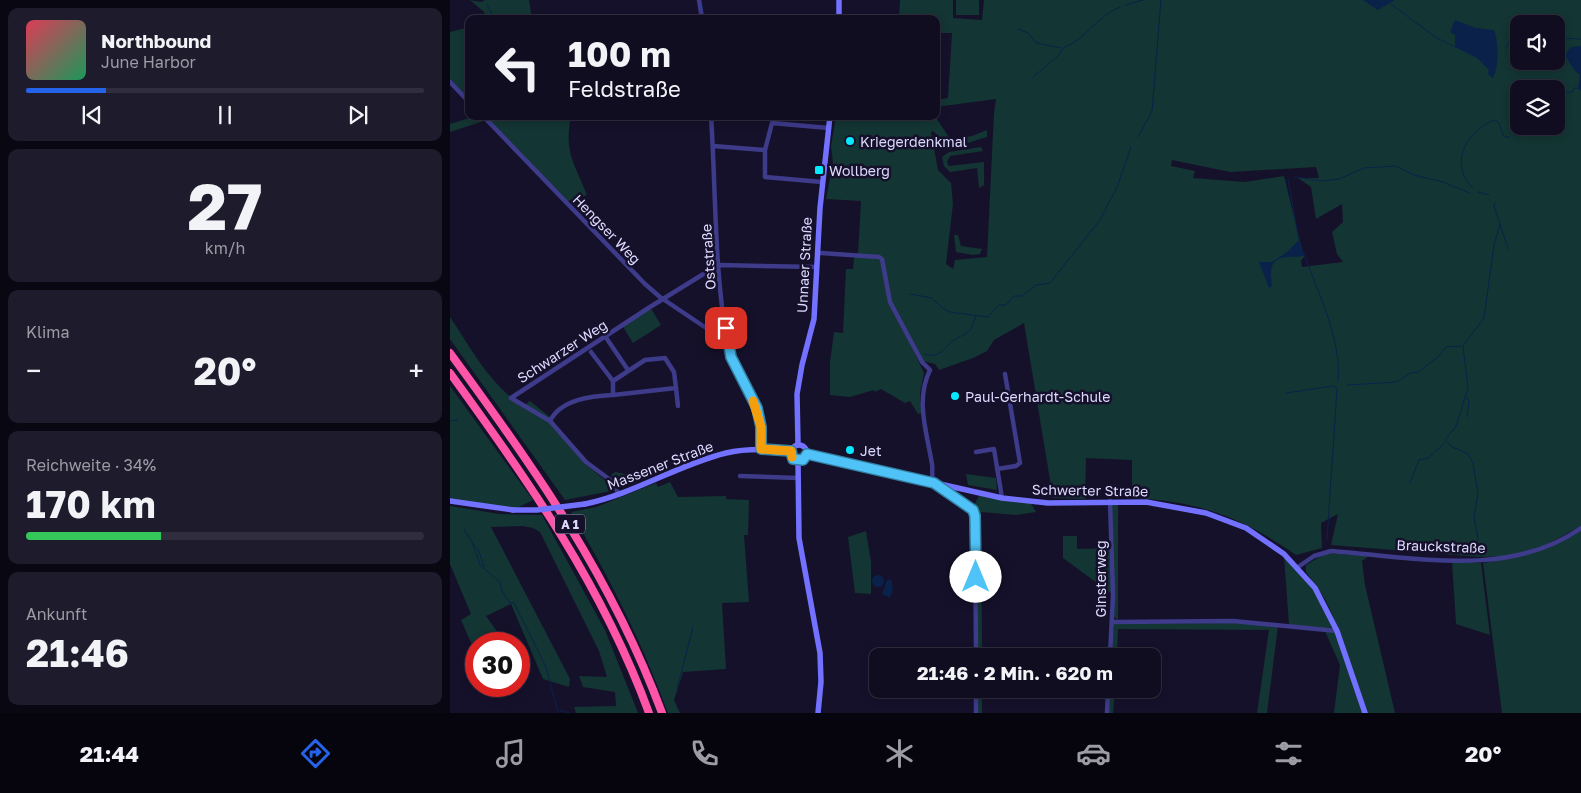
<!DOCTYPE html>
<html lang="de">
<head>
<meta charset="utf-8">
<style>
  body { margin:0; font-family:"Golos Text",sans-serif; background:#1e1b2d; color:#f1f3f6; height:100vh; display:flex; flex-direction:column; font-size:19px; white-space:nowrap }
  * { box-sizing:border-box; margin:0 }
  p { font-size:16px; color:#9c9ca5 }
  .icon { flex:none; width:28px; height:28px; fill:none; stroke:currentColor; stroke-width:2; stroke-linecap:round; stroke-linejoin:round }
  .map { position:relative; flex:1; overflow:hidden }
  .panel { display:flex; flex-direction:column; gap:8px; padding:8px; background:#090712; width:450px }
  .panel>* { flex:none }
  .banner { position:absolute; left:15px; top:15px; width:475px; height:105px; border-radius:10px; box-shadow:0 2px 8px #0003,0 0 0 1px #302d3e; background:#100d20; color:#f1f3f6; overflow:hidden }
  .tools { position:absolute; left:1060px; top:15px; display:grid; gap:10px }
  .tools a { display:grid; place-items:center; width:55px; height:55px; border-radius:10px; background:#100d20; box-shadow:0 2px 8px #0003,0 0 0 1px #302d3e; font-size:25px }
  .speed { position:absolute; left:15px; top:632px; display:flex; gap:10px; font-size:25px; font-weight:700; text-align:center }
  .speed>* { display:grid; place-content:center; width:65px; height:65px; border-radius:50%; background:#100d20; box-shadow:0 2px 8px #0003,0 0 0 1px #302d3e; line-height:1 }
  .speed .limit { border:8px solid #d22; background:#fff; color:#111 }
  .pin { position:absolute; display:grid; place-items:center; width:42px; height:42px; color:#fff; margin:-21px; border-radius:10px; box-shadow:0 2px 8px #0006 }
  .me { position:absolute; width:55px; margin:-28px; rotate:0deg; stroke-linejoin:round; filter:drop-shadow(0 0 4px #0008) }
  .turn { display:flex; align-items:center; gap:18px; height:105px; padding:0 20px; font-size:22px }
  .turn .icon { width:65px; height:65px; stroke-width:2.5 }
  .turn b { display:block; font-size:35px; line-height:42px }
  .big { font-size:38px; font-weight:700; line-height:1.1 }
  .panel .tile { flex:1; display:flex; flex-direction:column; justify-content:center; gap:8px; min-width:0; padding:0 18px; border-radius:10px; background:#1e1b2d }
  .panel .dial { align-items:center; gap:0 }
  .dial b { font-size:65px; line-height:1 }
  .song { display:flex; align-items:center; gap:15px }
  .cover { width:60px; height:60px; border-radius:8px; background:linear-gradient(135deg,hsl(350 70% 55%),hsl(150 70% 35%)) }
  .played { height:5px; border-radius:2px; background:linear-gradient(90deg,#2563eb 20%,#302d3e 20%) }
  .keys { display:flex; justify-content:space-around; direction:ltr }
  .heat { display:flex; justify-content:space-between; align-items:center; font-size:28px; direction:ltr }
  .charge { height:8px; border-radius:4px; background:linear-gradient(90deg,#34c759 34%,#302d3e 0) }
  .trip { position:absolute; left:419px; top:648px; width:292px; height:50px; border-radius:10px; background:#100d20; box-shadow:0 2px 8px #0003,0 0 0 1px #302d3e; font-weight:700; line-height:50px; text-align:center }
  .menu { display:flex; height:80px; justify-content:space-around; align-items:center; background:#06050d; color:#9c9ca5 }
  .menu .icon { width:35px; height:35px }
  .menu .selected { color:#2563eb }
  .menu b { font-size:22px; color:#f1f3f6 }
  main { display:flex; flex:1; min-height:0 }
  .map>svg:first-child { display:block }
  .green { fill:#133533; fill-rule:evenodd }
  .water { fill:#0a224a }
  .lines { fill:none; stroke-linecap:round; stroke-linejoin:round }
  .stream { stroke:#0a224a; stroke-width:1 }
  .street { stroke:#3d3b8a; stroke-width:4.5 }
  .secondary { stroke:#7371ff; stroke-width:5.5 }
  .highway { stroke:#ff55a9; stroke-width:8 }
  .secondary-bridge { stroke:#7371ff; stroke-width:5.5 }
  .route-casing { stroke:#337fa1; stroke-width:12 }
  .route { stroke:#4fc3f7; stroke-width:9 }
  .slow { stroke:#f59e0b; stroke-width:9 }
  .poi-dot { fill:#06e9ff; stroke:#15112b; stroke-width:2 }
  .labels { text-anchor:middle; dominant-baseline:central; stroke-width:5; stroke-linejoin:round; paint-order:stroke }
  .shield { fill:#15112b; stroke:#a29ebf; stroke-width:1 }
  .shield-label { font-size:12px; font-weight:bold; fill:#dedaff }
  .poi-label { font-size:14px; fill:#dedaff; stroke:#15112b; text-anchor:start }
  .street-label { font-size:14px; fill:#dedaff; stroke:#15112b }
</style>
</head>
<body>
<main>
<section class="panel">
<div class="tile">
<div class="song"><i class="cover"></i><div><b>Northbound</b><p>June Harbor</p></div></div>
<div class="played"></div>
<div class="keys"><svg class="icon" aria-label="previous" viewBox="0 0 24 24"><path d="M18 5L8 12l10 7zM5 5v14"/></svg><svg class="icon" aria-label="pause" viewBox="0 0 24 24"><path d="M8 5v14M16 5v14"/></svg><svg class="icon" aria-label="next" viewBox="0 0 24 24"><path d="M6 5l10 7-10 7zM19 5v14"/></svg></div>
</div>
<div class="tile dial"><b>27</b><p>km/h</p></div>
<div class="tile"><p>Klima</p>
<div class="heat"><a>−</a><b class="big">20°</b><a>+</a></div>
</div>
<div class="tile"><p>Reichweite · 34%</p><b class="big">170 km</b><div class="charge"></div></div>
<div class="tile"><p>Ankunft</p><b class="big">21:46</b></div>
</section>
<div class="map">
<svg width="1131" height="713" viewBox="0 0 1131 713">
  <rect width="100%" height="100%" fill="#15112b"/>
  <g class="green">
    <polygon points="20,0 31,2 35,0 79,0 82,19 35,19 34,12"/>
    <path d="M450 0H503V18L532 20 534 0H1131V526L1094 546 1059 556 1030 557 881 545 888 514 871 523 872 548 846 555C791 517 749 501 682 498V460L636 458 635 499 603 498 574 323 544 340 537 351 523 358 489 370 485 364 473 361 458 339 474 373 470 393 471 413 468 414 460 401 455 403 431 389 425 392 424 390 400 397 380 395V362L384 332 393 333 396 269H403L404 258 408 254 411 201 376 199 383 163 381 146 386 116H485L500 139 522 136 537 130V137L508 146 493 144 491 139 483 131 481 132 488 170 501 183 503 204 496 264 503 269 505 260 537 257 544 113 546 99 486 107V100L498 98 502 33H486V19H449ZM1069 24H1106V61H1069ZM1069 89H1106V126H1069ZM722 160 780 172 866 167 869 178H848L861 187 866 219 892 204 893 222 882 232 887 254 893 262 852 267 851 261 854 257 834 176 795 182 743 178 745 171 721 166Z"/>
    <rect x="506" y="0" width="23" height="15"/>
    <polygon points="19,27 19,102 0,82 0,32"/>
    <path d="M26 116H121C114 153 124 162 137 195L115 202 37 120 0 132V124Z"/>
    <polygon points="531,147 533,151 500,156 497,162 499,166 534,162 534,185 529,188 527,168 500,172 494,166 492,157 499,152"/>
    <polygon points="504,235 508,235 511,246 532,249 530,254 523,255 506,252"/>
    <polygon points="200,307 211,325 183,343 172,325"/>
    <path d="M0 317C21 348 41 387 74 406L80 401 101 418 133 462 163 487 161 491 115 500 0 339Z"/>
    <polygon points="0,386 83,500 63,510 0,501"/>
    <path d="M165 472 180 475 190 481C177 486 168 489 161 475Z"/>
    <polygon points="516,474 546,478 547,490 518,485"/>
    <path d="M220 482 228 497 276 496V499L299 500 298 535H294L299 602 272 603 276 669 233 672 224 700 230 713H218C192 642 159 577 121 512L146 507 206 483 208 487Z"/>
    <polygon points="530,494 580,502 586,512 566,515 531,512 532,656 528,656 528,513 523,507"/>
    <polygon points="662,503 668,503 668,620 664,617"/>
    <polygon points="0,506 50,514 92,515 155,630 188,713 126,713 124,707 166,706 165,692 133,687 129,676 157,677 149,651 90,532 83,528 73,526 41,527 120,679 119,687 93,679 61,604 36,616 56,644 26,644 26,654 11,620 21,614 0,564"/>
    <path d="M1131 530V713H1052L1033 563C1069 558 1101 550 1131 530Z"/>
    <polygon points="416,531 421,562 421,594 405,593 398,537"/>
    <polygon points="613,536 627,536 627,549 659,548 662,594 613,558"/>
    <polygon points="876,553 919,556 912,561 915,585 945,713 917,713 889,630 875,599 856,572 856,565"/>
    <path d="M834 556C857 576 873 602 885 630L839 625Z"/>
    <polygon points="1002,561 1031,563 1040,635 1006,624"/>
    <polygon points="783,623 828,626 817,713 807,713 819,630 668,629 667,656 661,656 664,624"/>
    <polygon points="875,631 886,631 914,713 884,713 890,665"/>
    <rect x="528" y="689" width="4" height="24"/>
    <polygon points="660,689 665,689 663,713 658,713"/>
  </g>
  <g class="water">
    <polygon points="913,0 945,0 928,10"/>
    <path d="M1005 20 1026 28 1044 30C1049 42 1049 67 1043 78L1038 74 1039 70 1027 58 1005 47V35L1000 32Z"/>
    <polygon points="1131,46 1131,91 1128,88 1130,75 1124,70 1115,55 1121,47"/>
    <path d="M848 241 851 242 854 255C849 258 845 256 838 257 819 258 820 271 822 286L819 288 809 262H822L837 252Z"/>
    <circle cx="428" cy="581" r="6"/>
    <polygon points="441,579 443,589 440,598 432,594 437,580"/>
  </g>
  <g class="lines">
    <g class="stream">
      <polyline points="251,0 255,19"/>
      <polyline points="941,4 985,37 1005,47"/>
      <polyline points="37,5 45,19"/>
      <polyline points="676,5 693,0"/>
      <polyline points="568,29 578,33 586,43 611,48"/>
      <polyline points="1106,38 1131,39"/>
      <polyline points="1056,48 1061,39 1069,38"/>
      <path d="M582 78 609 55 613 48C635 40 647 16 670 7"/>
      <polyline points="1106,100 1109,100 1114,93 1122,92 1124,88 1128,88"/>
      <polyline points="1064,135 1078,126"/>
      <polyline points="688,137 702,111 711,0"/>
      <polyline points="845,177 872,181 889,179 914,168 945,166 964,175 993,182 1020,193"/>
      <polyline points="838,179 849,241"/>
      <path d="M1023 188C998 164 1016 132 1044 120L1049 123 1054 137H1059"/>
      <polyline points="1028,192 1039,195"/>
      <polyline points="1050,224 1058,249"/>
      <path d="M854 254C868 293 892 340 888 381"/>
      <polyline points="460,294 482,298 491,307 500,312 538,317 549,305 556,305 564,296 572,296 586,285 600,283 650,220 667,187 681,147"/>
      <path d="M474 354C490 359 494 348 504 340 510 336 516 335 521 329L526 316"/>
      <polyline points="897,385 947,382 960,373 968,372 989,356 996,347 1012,346"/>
      <polyline points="836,393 883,386 887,388 877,540"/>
      <polyline points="1016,397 1019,401 1017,417"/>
      <polyline points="0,421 8,420"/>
      <polyline points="960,482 969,460 978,458 996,442"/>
      <polyline points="14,529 22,542 30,565 50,582 52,591 60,603 64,603 96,667 108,713"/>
      <polyline points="23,544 28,549 34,566"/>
      <polyline points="1025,554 1028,539 1024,517 1028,493 1023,463 1017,453 1002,447 995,440 1006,426 1018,388 1013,346 1034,318 1044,245 1050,224 1044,206 1045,202"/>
      <polyline points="227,689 243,627"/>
      <polyline points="108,710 120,713"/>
    </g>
    <g class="street">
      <polyline points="249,0 252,19"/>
      <polyline points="0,82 19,102"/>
      <polyline points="33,116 195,284 210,297 277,342"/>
      <path d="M261 116C266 191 264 268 277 341 282 366 299 384 307 408 311 421 311 436 311 449"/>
      <polyline points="263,146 315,150"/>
      <polyline points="372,182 315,177 315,150 322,123 379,128"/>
      <path d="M371 253 429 257 432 259 440 302 472 362 480 370C465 400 477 433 482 464 483 470 481 478 484 483 493 498 518 498 525 516L526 656"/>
      <polyline points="157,339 178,370"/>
      <polyline points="141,352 163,381"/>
      <polyline points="226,388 228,406"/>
      <path d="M100 421C111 399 142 396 163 395V381L195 360 215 358 224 372 226 388 163 395"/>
      <polyline points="526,452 544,449 552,498"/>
      <polyline points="547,469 566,466 570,463 555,374"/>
      <polyline points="290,476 348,478"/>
      <polyline points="169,495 163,482 136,462 100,421 61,398 200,307 268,265 366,267"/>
      <path d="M848 567 864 556 881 551C963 557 1059 579 1131 528"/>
      <polyline points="662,622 783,621 887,631"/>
      <polyline points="660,656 663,595 660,501"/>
      <polyline points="526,689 526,713"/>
      <polyline points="657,713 658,689"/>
    </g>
    <g class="secondary">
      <polyline points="389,19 389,0"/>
      <polyline points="348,444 347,394 352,365 364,319 370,208 380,116"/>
      <circle cx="349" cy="453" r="8"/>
      <polyline points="357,454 552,498 598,503 696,502 756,513 796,528 834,554 865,588 887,631 915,713"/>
      <polyline points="348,461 349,538 370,653 371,682 368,713"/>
      <polyline points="0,501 63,510"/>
      <path d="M135 504C184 494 227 465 276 453 296 448 320 449 341 451"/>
    </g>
    <g class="highway">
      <path d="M0 353C84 467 162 578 212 713"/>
      <path d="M0 373C78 480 153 587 199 713"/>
    </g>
    <polyline class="secondary-bridge" points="63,510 87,510 135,504"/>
  </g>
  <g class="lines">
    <g class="route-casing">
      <polyline id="route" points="276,328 281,357 307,408 311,427 311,449 341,451 343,459 353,460 357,454 484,483 523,510 525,516 526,577"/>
    </g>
    <use href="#route" class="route"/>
    <polyline class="slow" points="303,401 311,427 311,449 341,451 342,457"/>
  </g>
  <g class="poi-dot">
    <circle cx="400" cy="141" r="5"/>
    <rect x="364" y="165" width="10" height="10" rx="2.5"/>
    <circle cx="505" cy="396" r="5"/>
    <circle cx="400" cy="450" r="5"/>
  </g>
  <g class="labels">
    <rect class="shield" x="105" y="514.5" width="30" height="19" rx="4"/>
    <g class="shield-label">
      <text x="120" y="524">A 1</text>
    </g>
    <g class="poi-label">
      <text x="410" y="141">Kriegerdenkmal</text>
      <text x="379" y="170">Wollberg</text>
      <text x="515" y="396">Paul-Gerhardt-Schule</text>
      <text x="410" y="450">Jet</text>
    </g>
    <g class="street-label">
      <text transform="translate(157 229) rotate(46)">Hengser Weg</text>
      <text transform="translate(258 257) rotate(-94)">Oststraße</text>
      <text transform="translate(354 265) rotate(-87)">Unnaer Straße</text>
      <text transform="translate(112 351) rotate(-33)">Schwarzer Weg</text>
      <text transform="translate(210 465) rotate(-21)">Massener Straße</text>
      <text transform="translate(640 490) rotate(1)">Schwerter Straße</text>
      <text transform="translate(991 546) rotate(2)">Brauckstraße</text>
      <text transform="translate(650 579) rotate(-90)">Ginsterweg</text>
    </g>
  </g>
</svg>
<div class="tools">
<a><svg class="icon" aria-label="sound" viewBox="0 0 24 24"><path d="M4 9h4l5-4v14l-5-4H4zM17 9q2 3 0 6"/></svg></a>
<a><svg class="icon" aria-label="layers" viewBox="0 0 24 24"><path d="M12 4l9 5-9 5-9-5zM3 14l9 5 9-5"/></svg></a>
</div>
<div class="speed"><div class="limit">30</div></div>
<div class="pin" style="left:276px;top:328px;background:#d93025"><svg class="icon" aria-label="arrive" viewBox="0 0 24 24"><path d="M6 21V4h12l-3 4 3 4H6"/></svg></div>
<svg class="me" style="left:526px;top:577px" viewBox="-20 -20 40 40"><circle r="19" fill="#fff"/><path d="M0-13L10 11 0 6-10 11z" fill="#4fc3f7"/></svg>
<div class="trip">21:46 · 2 Min. · 620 m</div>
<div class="banner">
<div class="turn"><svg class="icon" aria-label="left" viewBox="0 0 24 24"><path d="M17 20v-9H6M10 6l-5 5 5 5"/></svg><div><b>100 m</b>Feldstraße</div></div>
</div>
</div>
</main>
<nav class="menu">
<b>21:44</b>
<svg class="icon selected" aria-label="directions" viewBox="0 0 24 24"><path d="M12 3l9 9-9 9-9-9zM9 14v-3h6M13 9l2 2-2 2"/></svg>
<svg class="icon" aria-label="music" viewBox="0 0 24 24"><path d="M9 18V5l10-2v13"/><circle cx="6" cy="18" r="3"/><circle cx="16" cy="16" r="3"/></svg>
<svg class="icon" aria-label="phone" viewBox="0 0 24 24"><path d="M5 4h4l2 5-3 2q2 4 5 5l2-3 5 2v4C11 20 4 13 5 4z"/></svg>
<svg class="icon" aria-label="climate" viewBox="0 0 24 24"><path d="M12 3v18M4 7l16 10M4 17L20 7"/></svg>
<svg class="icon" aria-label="car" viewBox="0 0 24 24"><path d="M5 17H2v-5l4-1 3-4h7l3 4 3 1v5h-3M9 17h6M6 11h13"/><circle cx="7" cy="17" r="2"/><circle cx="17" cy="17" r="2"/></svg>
<svg class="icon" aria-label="filters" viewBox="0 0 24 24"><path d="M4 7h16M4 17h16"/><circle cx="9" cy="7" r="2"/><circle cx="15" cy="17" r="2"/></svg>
<b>20°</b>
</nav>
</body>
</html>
